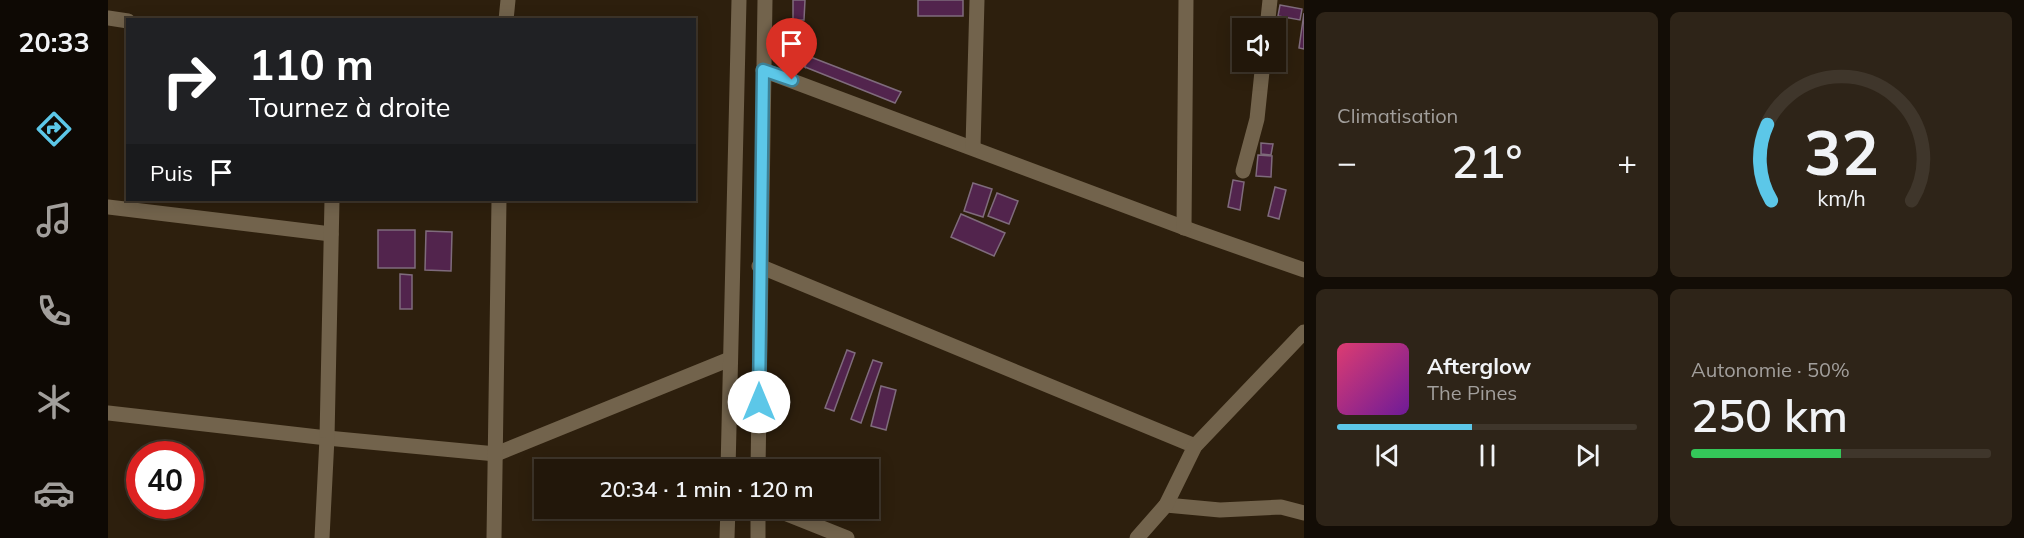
<!DOCTYPE html>
<html lang="fr">
<head>
<meta charset="utf-8">
<style>
  body { margin:0; font-family:Mulish,sans-serif; background:#2e2418; color:#f1f3f6; height:100vh; display:flex; flex-direction:column; font-size:22px; white-space:nowrap }
  * { box-sizing:border-box; margin:0 }
  p { font-size:20px; color:#a29f9c }
  .icon { flex:none; width:33px; height:33px; fill:none; stroke:currentColor; stroke-width:2; stroke-linecap:round; stroke-linejoin:round }
  .map { position:relative; flex:1; overflow:hidden }
  .drawer { display:flex; flex-direction:column; gap:12px; padding:12px; background:#130d06; width:720px }
  .drawer>* { flex:none }
  .guide { position:absolute; left:18px; top:18px; width:570px; height:183px; border-radius:0px; box-shadow:0 3px 15px #0003,0 0 0 2px #3f362b; background:#202124; color:#fff; overflow:hidden }
  .fabs { position:absolute; left:1124px; top:18px; display:grid; gap:12px }
  .fabs a { display:grid; place-items:center; width:54px; height:54px; border-radius:0px; background:#22170a; box-shadow:0 3px 15px #0003,0 0 0 2px #3f362b; font-size:30px }
  .speed { position:absolute; left:18px; top:441px; display:flex; gap:12px; font-size:30px; font-weight:700; text-align:center }
  .speed>* { display:grid; place-content:center; width:78px; height:78px; border-radius:50%; background:#22170a; box-shadow:0 3px 15px #0003,0 0 0 2px #3f362b; line-height:1 }
  .speed .limit { border:9px solid #d22; background:#fff; color:#111 }
  .pin { position:absolute; display:grid; place-items:center; width:51px; height:51px; color:#fff; margin:-62px -26px; border-radius:50% 50% 50% 0; rotate:-45deg; box-shadow:0 0 6px #0007 }
  .pin .icon { rotate:45deg }
  .me { position:absolute; width:66px; margin:-33px; rotate:0deg; stroke-linejoin:round; filter:drop-shadow(0 0 4px #0008) }
  .turn { display:flex; align-items:center; gap:21px; height:126px; padding:0 24px; font-size:27px }
  .turn .icon { width:78px; height:78px; stroke-width:2.5 }
  .turn b { display:block; font-size:42px; line-height:51px }
  .then { display:flex; align-items:center; height:57px; padding:0 24px; background:#0003; gap:12px; font-size:22px }
  .big { font-size:45px; font-weight:600; line-height:1.1 }
  .drawer .widget { flex:1; display:flex; flex-direction:column; justify-content:center; gap:9px; min-width:0; padding:0 21px; border-radius:9px; background:#2e2418 }
  .drawer .dial { align-items:center; gap:0 }
  .dial svg { height:156px; overflow:visible; fill:none; stroke:#3f362b; stroke-width:7; stroke-linecap:round; text-anchor:middle }
  .dial text { fill:#f1f3f6; stroke:none }
  .song { display:flex; align-items:center; gap:18px }
  .cover { width:72px; height:72px; border-radius:9px; background:linear-gradient(135deg,hsl(340 70% 55%),hsl(280 70% 35%)) }
  .played { height:6px; border-radius:3px; background:linear-gradient(90deg,#5cc7e8 45%,#3f362b 45%) }
  .keys { display:flex; justify-content:space-around; direction:ltr }
  .heat { display:flex; justify-content:space-between; align-items:center; font-size:33px; direction:ltr }
  .charge { height:9px; border-radius:4px; background:linear-gradient(90deg,#34c759 50%,#3f362b 0) }
  .drawer .tiles { flex:1; display:grid; gap:12px; grid-template-columns:repeat(2,1fr) }
  .trip { position:absolute; left:426px; top:459px; width:345px; height:60px; border-radius:0px; background:#22170a; box-shadow:0 3px 15px #0003,0 0 0 2px #3f362b; font-weight:600; line-height:60px; text-align:center }
  main { display:flex; flex:1; min-height:0 }
  .menu { display:flex; flex-direction:column; width:108px; justify-content:space-around; align-items:center; background:#0e0904; color:#a29f9c }
  .menu .icon { width:42px; height:42px }
  .menu .active { color:#5cc7e8 }
  .menu b { font-size:27px; color:#f1f3f6 }
  .map>svg:first-child { display:block }
  .building { fill:#52244d; stroke:#7f6b7c; stroke-width:1.5 }
  .lines { fill:none; stroke-linecap:round; stroke-linejoin:round }
  .minor { stroke:#72634c; stroke-width:15 }
  .tertiary { stroke:#72634c; stroke-width:15 }
  .route-casing { stroke:#3c8197; stroke-width:15 }
  .route { stroke:#5cc7e8; stroke-width:10 }
</style>
</head>
<body>
<main>
<nav class="menu">
<b>20:33</b>
<svg class="icon active" aria-label="directions" viewBox="0 0 24 24"><path d="M12 3l9 9-9 9-9-9zM9 14v-3h6M13 9l2 2-2 2"/></svg>
<svg class="icon" aria-label="music" viewBox="0 0 24 24"><path d="M9 18V5l10-2v13"/><circle cx="6" cy="18" r="3"/><circle cx="16" cy="16" r="3"/></svg>
<svg class="icon" aria-label="phone" viewBox="0 0 24 24"><path d="M5 4h4l2 5-3 2q2 4 5 5l2-3 5 2v4C11 20 4 13 5 4z"/></svg>
<svg class="icon" aria-label="climate" viewBox="0 0 24 24"><path d="M12 3v18M4 7l16 10M4 17L20 7"/></svg>
<svg class="icon" aria-label="car" viewBox="0 0 24 24"><path d="M5 17H2v-5l4-1 3-4h7l3 4 3 1v5h-3M9 17h6M6 11h13"/><circle cx="7" cy="17" r="2"/><circle cx="17" cy="17" r="2"/></svg>
</nav>
<div class="map">
<svg width="1196" height="538" viewBox="0 0 1196 538">
  <rect width="100%" height="100%" fill="#2d1f0d"/>
  <g class="building">
    <polygon points="685,0 697,0 696,20 685,20"/>
    <rect x="810" y="0" width="45" height="16"/>
    <polygon points="1172,5 1194,9 1192,20 1170,16"/>
    <polygon points="1196,13 1196,49 1191,48"/>
    <polygon points="685,39 697,39 697,67 684,52"/>
    <polygon points="700,56 793,92 787,103 697,67"/>
    <polygon points="1153,143 1165,144 1163,155 1153,154"/>
    <polygon points="1150,155 1164,156 1163,177 1148,176"/>
    <polygon points="1125,180 1136,182 1132,210 1120,207"/>
    <polygon points="865,183 884,189 875,217 856,211"/>
    <polygon points="1167,187 1178,190 1171,219 1160,216"/>
    <polygon points="889,193 910,201 901,224 880,216"/>
    <polygon points="853,214 897,233 886,256 843,237"/>
    <rect x="270" y="230" width="37" height="38"/>
    <polygon points="318,231 344,232 343,271 317,270"/>
    <polygon points="292,274 304,275 304,309 292,309"/>
    <polygon points="739,350 747,353 726,411 717,408"/>
    <polygon points="765,360 774,363 753,423 743,419"/>
    <polygon points="773,386 788,390 778,430 763,426"/>
  </g>
  <g class="lines">
    <g class="minor">
      <polyline points="0,18 20,21"/>
      <polyline points="398,20 400,0"/>
      <polyline points="1159,28 1162,0"/>
      <polyline points="655,70 1085,231 1196,270"/>
      <polyline points="865,147 869,0"/>
      <polyline points="1135,171 1149,119 1155,62"/>
      <polyline points="0,207 223,234"/>
      <polyline points="1076,228 1078,0"/>
      <polyline points="651,266 1087,446"/>
      <polyline points="0,413 219,438 388,454 622,359"/>
      <polyline points="1058,505 1112,510 1173,507 1196,513"/>
      <polyline points="664,508 739,538"/>
      <polyline points="214,538 219,438 224,200"/>
      <polyline points="386,538 391,200"/>
      <polyline points="1029,538 1058,505 1087,446 1196,332"/>
    </g>
    <g class="tertiary">
      <polyline points="620,470 631,0"/>
      <polyline points="650,470 657,0"/>
      <polyline points="619,538 620,508"/>
      <polyline points="650,538 650,508"/>
    </g>
  </g>
  <g class="lines">
    <g class="route-casing">
      <polyline id="route" points="651,402 655,70 684,80"/>
    </g>
    <use href="#route" class="route"/>
  </g>
</svg>
<div class="fabs">
<a><svg class="icon" aria-label="sound" viewBox="0 0 24 24"><path d="M4 9h4l5-4v14l-5-4H4zM17 9q2 3 0 6"/></svg></a>
</div>
<div class="speed"><div class="limit">40</div></div>
<div class="pin" style="left:684px;top:80px;background:#d93025"><svg class="icon" aria-label="arrive" viewBox="0 0 24 24"><path d="M6 21V4h12l-3 4 3 4H6"/></svg></div>
<svg class="me" style="left:651px;top:402px" viewBox="-20 -20 40 40"><circle r="19" fill="#fff"/><path d="M0-13L10 11 0 6-10 11z" fill="#5cc7e8"/></svg>
<div class="trip">20:34 · 1 min · 120 m</div>
<div class="guide">
<div class="turn"><svg class="icon" aria-label="right" viewBox="0 0 24 24"><path d="M7 20v-9h11M14 6l5 5-5 5"/></svg><div><b>110 m</b>Tournez à droite</div></div>
<div class="then">Puis<svg class="icon" aria-label="arrive" viewBox="0 0 24 24"><path d="M6 21V4h12l-3 4 3 4H6"/></svg></div>
</div>
</div>
<section class="drawer">
<div class="tiles">
<div class="widget"><p>Climatisation</p>
<div class="heat"><a>−</a><b class="big">21°</b><a>+</a></div>
</div>
<div class="widget dial"><svg viewBox="0 0 100 80">
<path d="M14 69A42 42 0 1 1 86 69"/>
<path d="M14 69A42 42 0 0 1 12 30" stroke="#5cc7e8"/>
<text x="50" y="56" font-size="32" font-weight="700">32</text>
<text x="50" y="72" font-size="11">km/h</text>
</svg></div>
<div class="widget">
<div class="song"><i class="cover"></i><div><b>Afterglow</b><p>The Pines</p></div></div>
<div class="played"></div>
<div class="keys"><svg class="icon" aria-label="previous" viewBox="0 0 24 24"><path d="M18 5L8 12l10 7zM5 5v14"/></svg><svg class="icon" aria-label="pause" viewBox="0 0 24 24"><path d="M8 5v14M16 5v14"/></svg><svg class="icon" aria-label="next" viewBox="0 0 24 24"><path d="M6 5l10 7-10 7zM19 5v14"/></svg></div>
</div>
<div class="widget"><p>Autonomie · 50%</p><b class="big">250 km</b><div class="charge"></div></div>
</div>
</section>
</main>
</body>
</html>
